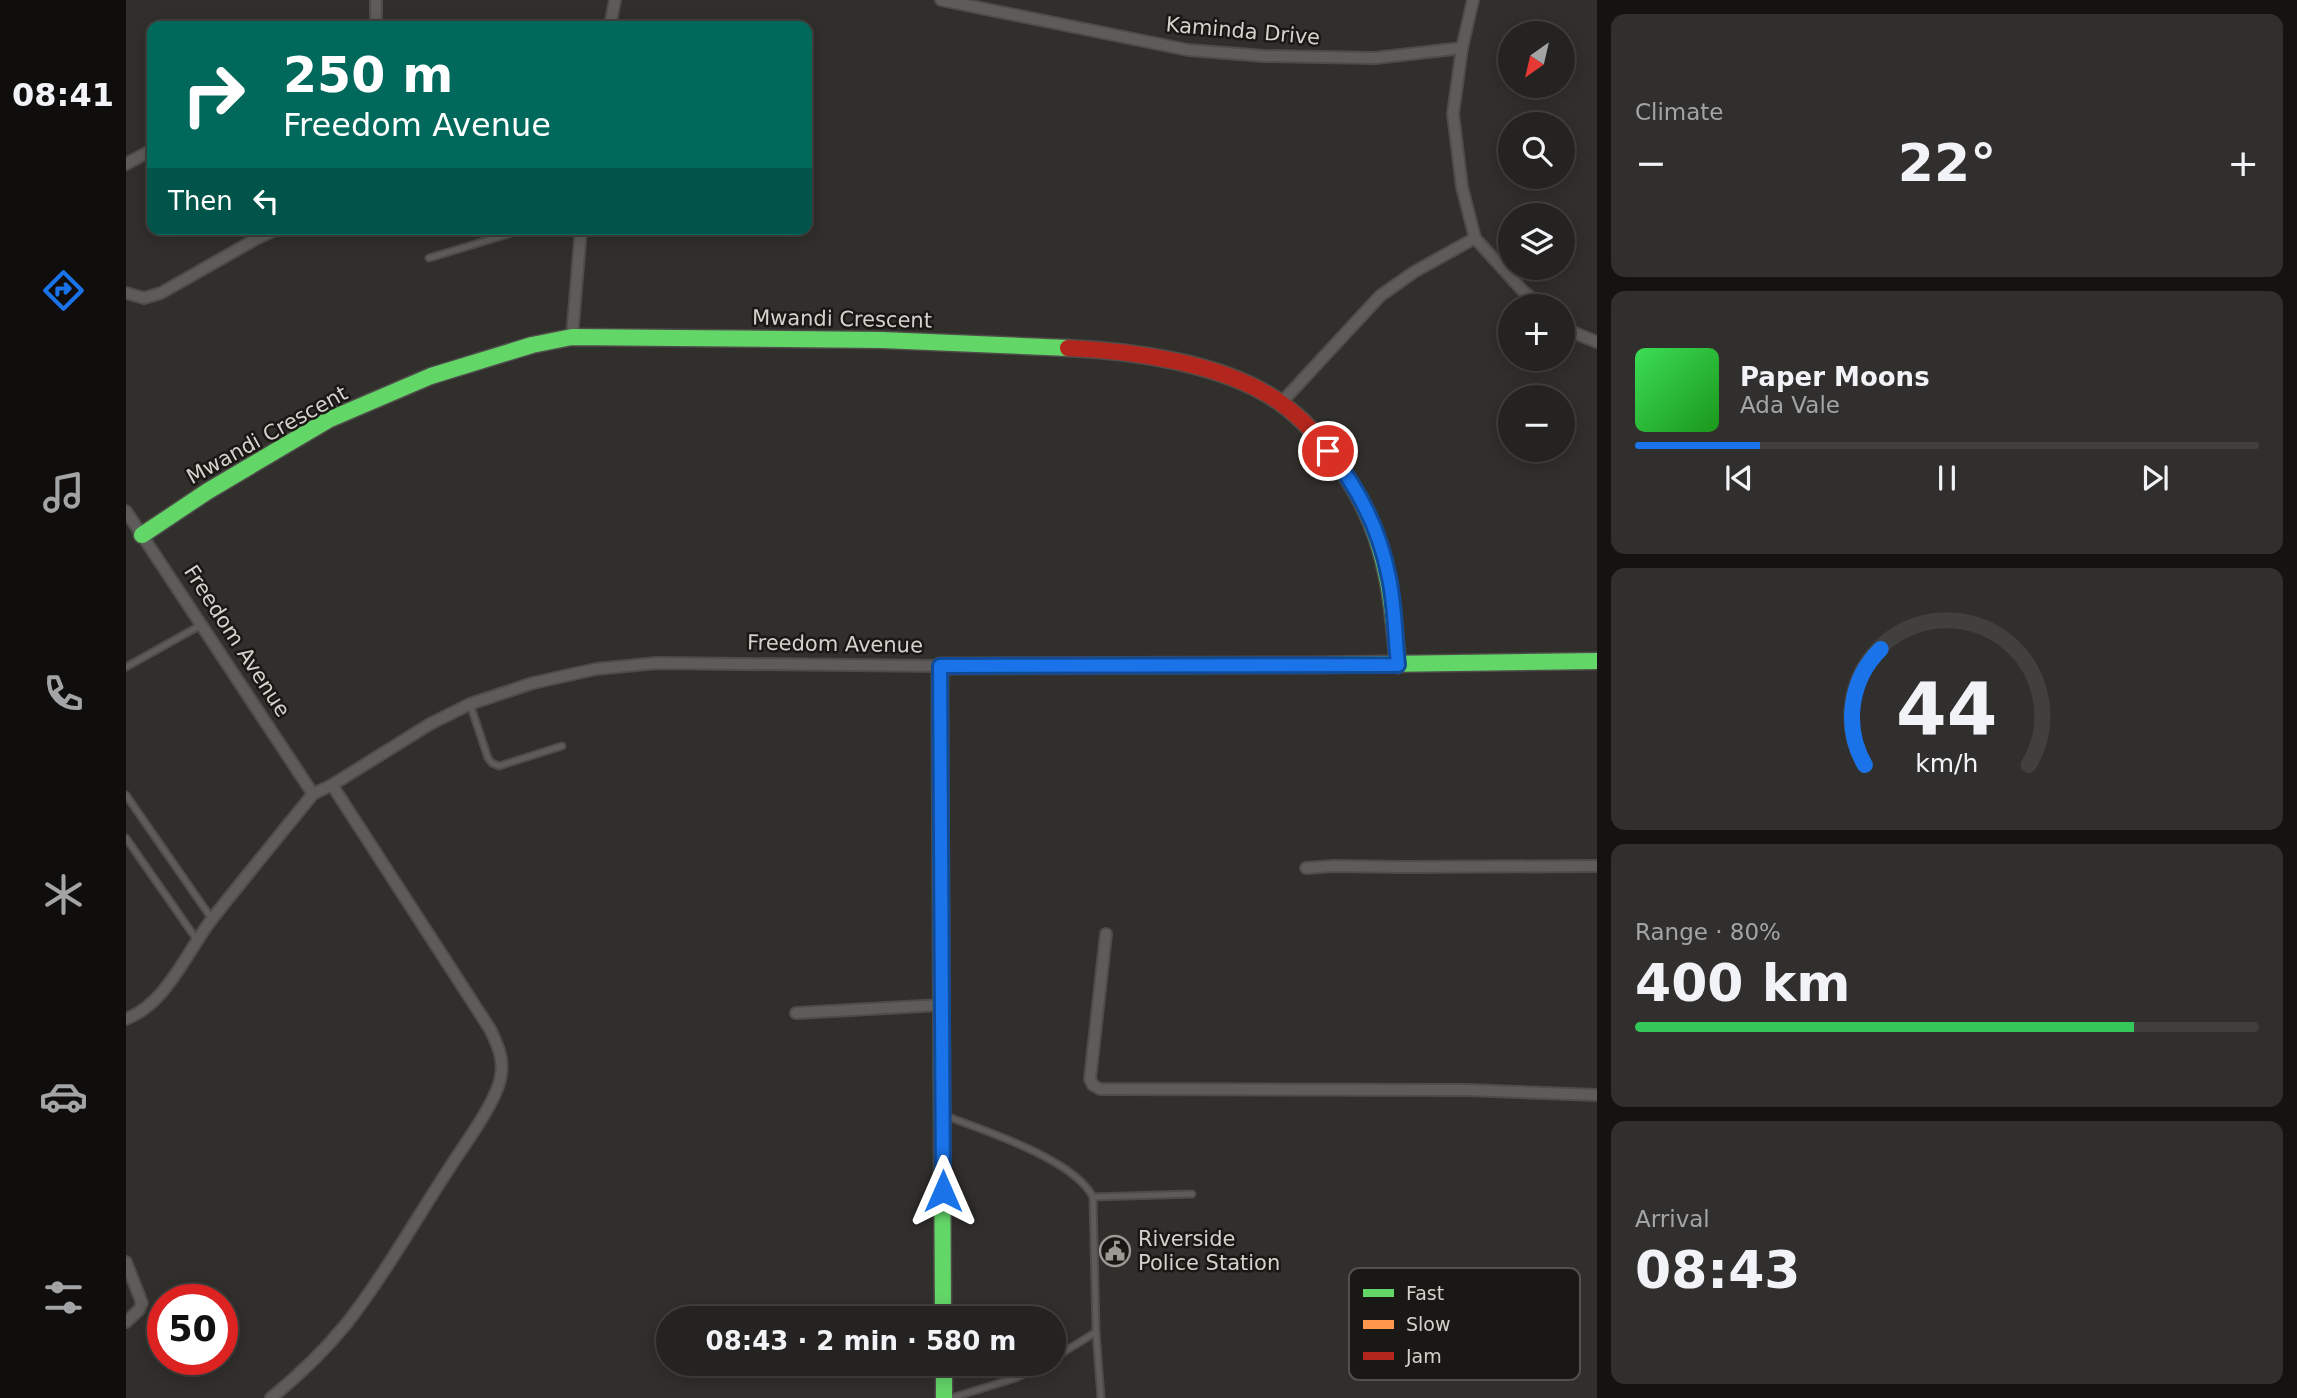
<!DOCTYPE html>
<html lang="en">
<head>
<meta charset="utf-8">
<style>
  body { margin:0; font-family:"DejaVu Sans",sans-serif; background:#312f2e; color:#f1f3f6; height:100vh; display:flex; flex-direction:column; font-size:26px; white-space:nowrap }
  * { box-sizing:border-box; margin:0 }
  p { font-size:23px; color:#a3a4a5 }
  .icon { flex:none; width:38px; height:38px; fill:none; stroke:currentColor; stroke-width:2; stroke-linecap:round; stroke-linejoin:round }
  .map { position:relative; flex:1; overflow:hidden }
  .panel { display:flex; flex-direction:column; gap:14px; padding:14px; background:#141312; width:700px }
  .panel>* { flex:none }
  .banner { position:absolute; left:21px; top:21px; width:665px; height:214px; border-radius:14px; box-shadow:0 4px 18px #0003,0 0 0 2px #42403f; background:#00695c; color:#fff; overflow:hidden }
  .needle { width:46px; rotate:214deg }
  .buttons { position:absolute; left:1372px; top:21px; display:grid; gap:14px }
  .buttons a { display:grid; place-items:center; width:77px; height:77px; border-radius:50%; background:#252321; box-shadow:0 4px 18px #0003,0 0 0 2px #42403f; font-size:35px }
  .speed { position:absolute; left:21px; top:1284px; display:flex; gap:14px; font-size:35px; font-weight:700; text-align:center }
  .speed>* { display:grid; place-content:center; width:91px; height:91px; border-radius:50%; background:#252321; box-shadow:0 4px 18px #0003,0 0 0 2px #42403f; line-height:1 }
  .speed .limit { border:10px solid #d22; background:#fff; color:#111 }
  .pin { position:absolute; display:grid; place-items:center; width:60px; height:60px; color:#fff; margin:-30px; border:4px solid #fff; border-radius:50%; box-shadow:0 2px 7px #0007 }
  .me { position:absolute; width:77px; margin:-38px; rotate:0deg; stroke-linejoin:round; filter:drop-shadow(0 0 5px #0008) }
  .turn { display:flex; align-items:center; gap:24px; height:147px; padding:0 21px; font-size:32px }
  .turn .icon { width:91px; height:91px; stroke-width:2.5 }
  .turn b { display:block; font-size:49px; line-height:60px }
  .then { display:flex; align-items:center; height:66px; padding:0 21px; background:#0003; gap:14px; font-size:26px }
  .big { font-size:52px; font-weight:700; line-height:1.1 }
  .panel .widget { flex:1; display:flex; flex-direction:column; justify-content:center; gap:10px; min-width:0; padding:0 24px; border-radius:14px; background:#312f2e }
  .panel .dial { align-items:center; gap:0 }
  .dial svg { height:182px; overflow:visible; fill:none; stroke:#42403f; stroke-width:7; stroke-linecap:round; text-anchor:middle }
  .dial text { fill:#f1f3f6; stroke:none }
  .song { display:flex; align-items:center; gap:21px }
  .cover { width:84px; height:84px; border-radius:10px; background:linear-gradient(135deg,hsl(130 70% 55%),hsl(120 70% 35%)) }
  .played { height:7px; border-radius:4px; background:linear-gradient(90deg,#1a73e8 20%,#42403f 20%) }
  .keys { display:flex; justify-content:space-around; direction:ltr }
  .heat { display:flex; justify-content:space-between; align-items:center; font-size:38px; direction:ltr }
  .charge { height:10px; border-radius:5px; background:linear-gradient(90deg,#34c759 80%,#42403f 0) }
  .trip { position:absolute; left:530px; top:1306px; width:410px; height:70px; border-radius:35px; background:#252321; box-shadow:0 4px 18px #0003,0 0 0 2px #42403f; font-weight:700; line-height:70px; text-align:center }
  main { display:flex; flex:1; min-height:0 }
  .tabs { display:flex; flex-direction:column; width:126px; justify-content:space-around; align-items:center; background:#0f0e0d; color:#a3a4a5 }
  .tabs .icon { width:49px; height:49px }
  .tabs .selected { color:#1a73e8 }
  .tabs b { font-size:32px; color:#f1f3f6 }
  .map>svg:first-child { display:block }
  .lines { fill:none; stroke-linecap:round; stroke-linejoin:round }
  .lane-casing { stroke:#4e4c49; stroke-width:9 }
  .street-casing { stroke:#4e4c49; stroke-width:14 }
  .fast-casing { stroke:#4e4c49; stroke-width:19 }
  .slow-casing { stroke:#4e4c49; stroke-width:19 }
  .jam-casing { stroke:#4e4c49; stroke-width:19 }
  .lane { stroke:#5e5c5a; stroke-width:5 }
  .street { stroke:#5e5c5a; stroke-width:10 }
  .fast { stroke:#63d668; stroke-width:16 }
  .slow { stroke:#ff974d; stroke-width:16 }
  .jam { stroke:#b3261e; stroke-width:16 }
  .route-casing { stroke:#114b97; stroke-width:18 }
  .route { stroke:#1a73e8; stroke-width:12 }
  .labels { text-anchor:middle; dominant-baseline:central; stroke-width:5; stroke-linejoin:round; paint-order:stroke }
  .street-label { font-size:21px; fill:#d5d2ce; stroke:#1a1815 }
  .poi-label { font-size:21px; fill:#d5d2ce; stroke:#1a1815; text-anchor:start }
  .key { fill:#1a1815; stroke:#52504c; stroke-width:2 }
  .key-label { font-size:19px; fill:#d5d2ce }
</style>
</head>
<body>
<main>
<nav class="tabs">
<b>08:41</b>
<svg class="icon selected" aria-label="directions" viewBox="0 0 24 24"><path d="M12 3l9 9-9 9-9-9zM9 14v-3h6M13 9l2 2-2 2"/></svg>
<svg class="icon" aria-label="music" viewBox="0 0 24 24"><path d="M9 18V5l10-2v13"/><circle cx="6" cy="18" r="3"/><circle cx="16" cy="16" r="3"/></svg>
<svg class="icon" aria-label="phone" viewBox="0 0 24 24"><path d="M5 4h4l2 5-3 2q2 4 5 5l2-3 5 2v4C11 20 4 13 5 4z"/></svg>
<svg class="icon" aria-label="climate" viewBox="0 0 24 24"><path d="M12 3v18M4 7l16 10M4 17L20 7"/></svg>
<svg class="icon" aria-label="car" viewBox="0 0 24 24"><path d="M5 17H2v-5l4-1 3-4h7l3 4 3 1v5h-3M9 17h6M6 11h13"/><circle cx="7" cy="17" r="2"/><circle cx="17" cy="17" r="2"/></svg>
<svg class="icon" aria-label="filters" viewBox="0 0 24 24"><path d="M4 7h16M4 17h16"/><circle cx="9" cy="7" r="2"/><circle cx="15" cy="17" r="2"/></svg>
</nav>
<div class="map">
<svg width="1471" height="1398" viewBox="0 0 1471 1398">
  <rect width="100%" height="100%" fill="#312f2c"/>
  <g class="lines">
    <g class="lane-casing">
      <g id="lane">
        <polyline points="303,258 399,229"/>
        <polyline points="0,667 75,625"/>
        <polyline points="344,704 362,758 366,763 373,766 436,746"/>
        <polyline points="0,795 86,919"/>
        <polyline points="0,838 71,940"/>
        <path d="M817 1115C857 1130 948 1159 967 1197L970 1332 975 1398"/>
        <polyline points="967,1197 1066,1194"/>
        <polyline points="928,1358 970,1332"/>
        <polyline points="825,1398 890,1378 920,1363"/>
      </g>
    </g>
    <g class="street-casing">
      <g id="street">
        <polyline points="815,0 1062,50 1138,56 1249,58 1336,48"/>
        <polyline points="1347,0 1336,48 1327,114 1336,187 1349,238 1397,291 1415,306"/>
        <polyline points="250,26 250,0"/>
        <polyline points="484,26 489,0"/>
        <polyline points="0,164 26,150"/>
        <polyline points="0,293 18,298 35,293 130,239 151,229"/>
        <polyline points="1437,325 1444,331 1471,342"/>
        <polyline points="446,337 455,229"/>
        <polyline points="1155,403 1254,296 1288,272 1349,238"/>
        <polyline points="0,511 187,794"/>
        <polyline points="1180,868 1208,866 1277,867 1471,866"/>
        <polyline points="980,934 964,1079 967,1085 974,1089 1341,1090 1471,1095"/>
        <polyline points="670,1013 815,1005"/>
        <path d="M0 1019C41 1003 60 953 86 919 119 877 153 836 187 794L206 785 304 724 344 704 407 683 470 669 531 663 814 666"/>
        <polyline points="0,1262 16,1303 13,1310 0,1322"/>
        <path d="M145 1398C172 1376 199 1350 221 1323 259 1274 290 1219 324 1167 338 1145 372 1100 375 1075 378 1058 371 1044 364 1029L206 785"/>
      </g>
    </g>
    <g class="fast-casing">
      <g id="fast">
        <path d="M1234 499C1262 551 1267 607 1272 665"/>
        <polyline points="16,535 82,491 202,420 305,376 406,345 446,337 549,338 756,340 942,348"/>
        <polyline points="1188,665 1471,661"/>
        <polyline points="814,709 817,1318"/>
        <polyline points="818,1363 818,1398"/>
      </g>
    </g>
    <g class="slow-casing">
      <polyline id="slow" points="814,709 814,666 1188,665"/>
    </g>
    <g class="jam-casing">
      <path id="jam" d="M942 348C1007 351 1097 363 1152 401 1188 426 1213 461 1234 499"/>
    </g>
    <use href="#lane" class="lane"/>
    <use href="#street" class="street"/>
    <use href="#fast" class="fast"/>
    <use href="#slow" class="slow"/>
    <use href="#jam" class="jam"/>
  </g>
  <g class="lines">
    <g class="route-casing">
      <path id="route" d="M817 1191 814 666 1272 665C1269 637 1269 606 1263 578 1254 531 1232 487 1202 451"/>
    </g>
    <use href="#route" class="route"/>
  </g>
  <defs>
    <g id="civic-ring" transform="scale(1.575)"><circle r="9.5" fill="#1a1815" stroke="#9c9995" stroke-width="1.5"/><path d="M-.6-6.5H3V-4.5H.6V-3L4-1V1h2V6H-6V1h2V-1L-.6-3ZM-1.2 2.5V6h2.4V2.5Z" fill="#9c9995"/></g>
  </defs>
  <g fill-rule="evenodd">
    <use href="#civic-ring" x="989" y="1251"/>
  </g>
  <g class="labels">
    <g class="street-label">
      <text transform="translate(1117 31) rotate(5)">Kaminda Drive</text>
      <text transform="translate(716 319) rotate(1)">Mwandi Crescent</text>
      <text transform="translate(141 435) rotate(-29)">Mwandi Crescent</text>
      <text transform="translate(111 641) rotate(57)">Freedom Avenue</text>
      <text transform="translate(709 644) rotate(1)">Freedom Avenue</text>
    </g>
    <g class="poi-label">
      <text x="1012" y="1239">Riverside<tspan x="1012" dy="24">Police Station</tspan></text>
    </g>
  </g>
  <rect x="1223" y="1268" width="231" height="112" rx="10" class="key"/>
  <rect x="1237" y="1289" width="31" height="8" fill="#63d668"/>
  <rect x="1237" y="1320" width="31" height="9" fill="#ff974d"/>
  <rect x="1237" y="1352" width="31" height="8" fill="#b3261e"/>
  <g class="key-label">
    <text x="1280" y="1300">Fast</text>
    <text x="1280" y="1331">Slow</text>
    <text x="1280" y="1363">Jam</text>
  </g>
</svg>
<div class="buttons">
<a><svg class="needle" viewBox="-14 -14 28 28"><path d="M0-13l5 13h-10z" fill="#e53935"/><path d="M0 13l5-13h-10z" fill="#a3a4a5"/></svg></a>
<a><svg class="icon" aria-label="search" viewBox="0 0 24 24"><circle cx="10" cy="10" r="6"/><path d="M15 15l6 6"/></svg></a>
<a><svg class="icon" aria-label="layers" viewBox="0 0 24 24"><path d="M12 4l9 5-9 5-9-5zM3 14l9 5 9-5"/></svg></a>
<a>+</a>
<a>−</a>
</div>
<div class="speed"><div class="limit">50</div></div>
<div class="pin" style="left:1202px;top:451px;background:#d93025"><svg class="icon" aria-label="arrive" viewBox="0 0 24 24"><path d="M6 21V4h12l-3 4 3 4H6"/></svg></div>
<svg class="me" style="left:817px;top:1191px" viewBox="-20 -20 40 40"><path d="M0-17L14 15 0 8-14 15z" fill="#1a73e8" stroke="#fff" stroke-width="4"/></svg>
<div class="trip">08:43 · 2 min · 580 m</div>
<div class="banner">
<div class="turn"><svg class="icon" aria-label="right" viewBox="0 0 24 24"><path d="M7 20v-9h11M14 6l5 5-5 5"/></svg><div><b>250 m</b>Freedom Avenue</div></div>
<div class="then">Then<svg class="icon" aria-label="left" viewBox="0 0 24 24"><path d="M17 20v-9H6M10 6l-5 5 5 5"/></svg></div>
</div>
</div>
<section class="panel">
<div class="widget"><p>Climate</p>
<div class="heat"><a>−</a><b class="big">22°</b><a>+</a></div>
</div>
<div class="widget">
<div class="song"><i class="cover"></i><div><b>Paper Moons</b><p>Ada Vale</p></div></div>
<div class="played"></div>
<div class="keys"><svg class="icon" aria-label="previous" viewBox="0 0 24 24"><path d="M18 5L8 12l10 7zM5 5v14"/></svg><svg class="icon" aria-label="pause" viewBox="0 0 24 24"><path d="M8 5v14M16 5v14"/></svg><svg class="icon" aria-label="next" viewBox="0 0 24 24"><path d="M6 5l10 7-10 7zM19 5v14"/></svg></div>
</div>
<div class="widget dial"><svg viewBox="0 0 100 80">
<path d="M14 69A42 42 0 1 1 86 69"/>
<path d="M14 69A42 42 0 0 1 21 18" stroke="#1a73e8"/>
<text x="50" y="56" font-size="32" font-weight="700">44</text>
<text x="50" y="72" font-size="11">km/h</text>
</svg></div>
<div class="widget"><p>Range · 80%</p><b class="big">400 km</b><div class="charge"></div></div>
<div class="widget"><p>Arrival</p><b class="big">08:43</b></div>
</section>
</main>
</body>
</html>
